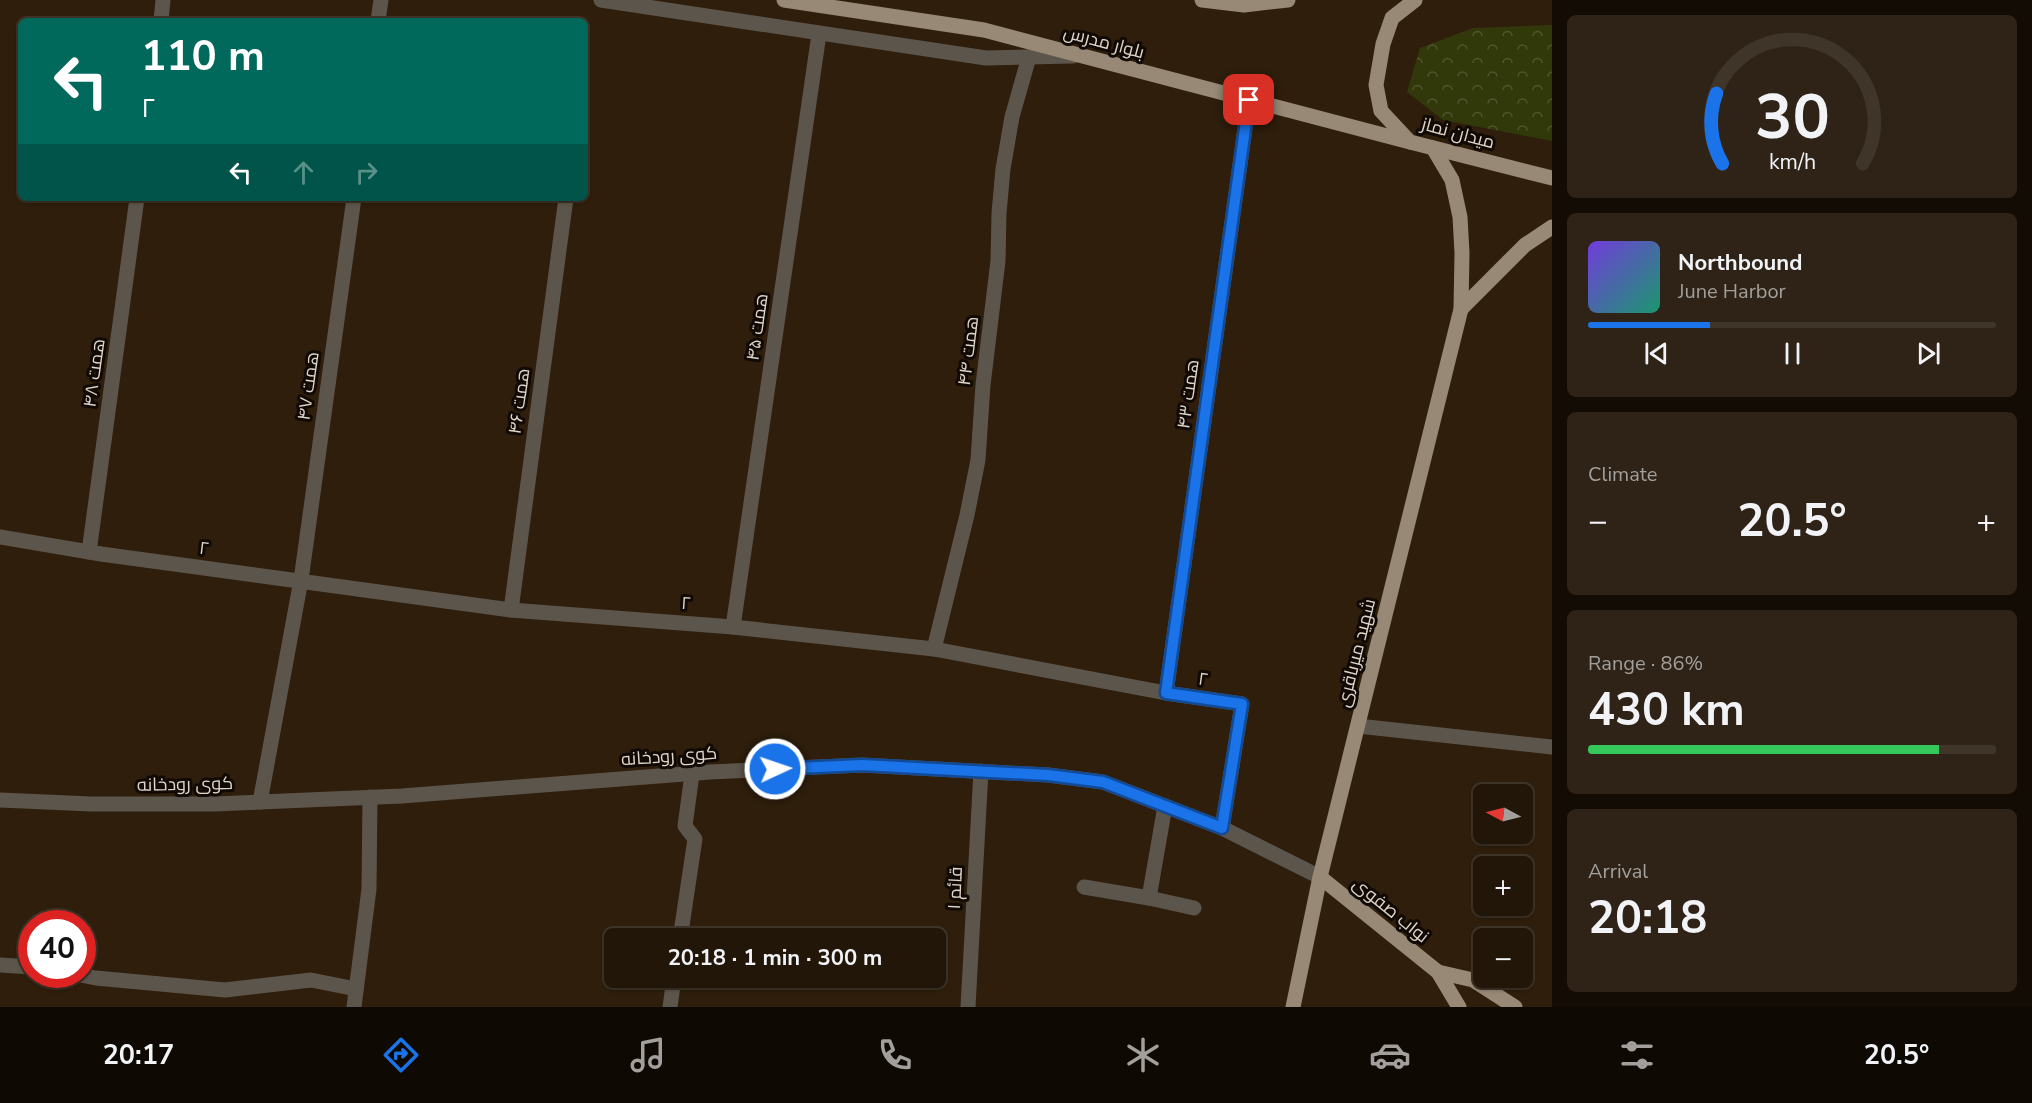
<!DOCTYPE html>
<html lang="en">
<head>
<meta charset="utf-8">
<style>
  body { margin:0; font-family:"Nunito Sans",Cairo,sans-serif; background:#2e2316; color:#f1f3f6; height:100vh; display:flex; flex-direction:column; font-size:22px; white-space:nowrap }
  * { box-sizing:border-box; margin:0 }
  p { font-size:20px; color:#a29f9c }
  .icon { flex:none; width:33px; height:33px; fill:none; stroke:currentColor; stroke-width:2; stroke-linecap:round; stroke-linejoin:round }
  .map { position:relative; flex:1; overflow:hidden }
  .details { display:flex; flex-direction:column; gap:15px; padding:15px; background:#130c04; width:480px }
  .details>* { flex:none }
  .hud { position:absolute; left:18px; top:18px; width:570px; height:183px; border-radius:9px; box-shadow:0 2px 4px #0004,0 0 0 2px #3f3529; background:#00695c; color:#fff; overflow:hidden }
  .needle { width:39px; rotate:277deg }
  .buttons { position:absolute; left:1473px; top:784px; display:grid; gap:12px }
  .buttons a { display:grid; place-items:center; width:60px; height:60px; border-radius:9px; background:#221608; box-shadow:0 2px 4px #0004,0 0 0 2px #3f3529; font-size:30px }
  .speed { position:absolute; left:18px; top:910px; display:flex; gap:12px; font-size:30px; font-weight:700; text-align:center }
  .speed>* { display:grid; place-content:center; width:78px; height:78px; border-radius:50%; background:#221608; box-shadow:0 2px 4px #0004,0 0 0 2px #3f3529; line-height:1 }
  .speed .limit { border:9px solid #d22; background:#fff; color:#111 }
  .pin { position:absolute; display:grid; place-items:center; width:51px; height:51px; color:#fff; margin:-26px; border-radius:12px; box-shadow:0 3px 9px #0006 }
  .me { position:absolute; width:66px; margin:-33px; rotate:87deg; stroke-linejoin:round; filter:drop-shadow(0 0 4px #0008) }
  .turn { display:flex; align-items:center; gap:21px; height:126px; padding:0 24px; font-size:27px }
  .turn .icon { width:78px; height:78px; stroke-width:2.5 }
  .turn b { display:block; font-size:42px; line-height:51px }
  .lanes { display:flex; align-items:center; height:57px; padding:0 24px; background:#0003; justify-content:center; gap:30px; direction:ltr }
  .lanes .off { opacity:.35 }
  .big { font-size:45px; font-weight:700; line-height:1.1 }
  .details .card { flex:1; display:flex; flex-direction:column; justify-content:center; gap:9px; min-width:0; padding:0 21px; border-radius:9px; background:#2e2316 }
  .details .dial { align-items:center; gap:0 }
  .dial svg { height:156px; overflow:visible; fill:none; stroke:#3f3529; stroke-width:7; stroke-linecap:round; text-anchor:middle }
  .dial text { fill:#f1f3f6; stroke:none }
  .song { display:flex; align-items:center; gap:18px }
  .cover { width:72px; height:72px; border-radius:9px; background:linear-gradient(135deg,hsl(260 70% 55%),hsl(160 70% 35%)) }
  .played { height:6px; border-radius:3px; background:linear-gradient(90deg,#1a73e8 30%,#3f3529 30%) }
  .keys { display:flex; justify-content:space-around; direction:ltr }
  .heat { display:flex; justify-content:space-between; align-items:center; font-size:33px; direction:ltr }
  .charge { height:9px; border-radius:4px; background:linear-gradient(90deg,#34c759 86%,#3f3529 0) }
  .trip { position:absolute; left:604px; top:928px; width:342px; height:60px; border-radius:9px; background:#221608; box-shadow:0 2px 4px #0004,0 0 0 2px #3f3529; font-weight:700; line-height:60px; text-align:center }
  .dock { display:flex; height:96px; justify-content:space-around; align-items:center; background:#0e0903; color:#a29f9c }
  .dock .icon { width:42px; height:42px }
  .dock .active { color:#1a73e8 }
  .dock b { font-size:27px; color:#f1f3f6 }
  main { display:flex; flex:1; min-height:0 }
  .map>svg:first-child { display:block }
  .park { fill:url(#park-crowns) }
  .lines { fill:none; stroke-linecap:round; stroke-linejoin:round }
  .minor { stroke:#5c554c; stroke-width:15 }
  .major { stroke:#978975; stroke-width:15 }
  .route-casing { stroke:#114b97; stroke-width:15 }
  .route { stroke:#1a73e8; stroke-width:10 }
  .labels { text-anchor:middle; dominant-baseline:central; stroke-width:6; stroke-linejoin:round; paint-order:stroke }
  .street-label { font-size:18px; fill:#e0d5c9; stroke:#100904 }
</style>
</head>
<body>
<main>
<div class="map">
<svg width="1552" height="1007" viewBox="0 0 1552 1007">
  <defs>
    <pattern id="park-crowns" width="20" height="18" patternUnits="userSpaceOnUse" patternTransform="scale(1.5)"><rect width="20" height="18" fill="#31390b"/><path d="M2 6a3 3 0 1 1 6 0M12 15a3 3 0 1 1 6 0" fill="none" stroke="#4f552d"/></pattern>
  </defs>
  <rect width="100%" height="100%" fill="#2e1e0b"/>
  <polygon class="park" points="1552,25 1552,141 1443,120 1407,92 1420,48 1473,28"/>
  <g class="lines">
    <g class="minor">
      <polyline points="601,0 986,58 1073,56"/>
      <polyline points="161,21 163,0"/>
      <polyline points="378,21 381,0"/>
      <polyline points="0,537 101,554 511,610 733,627 934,649 1166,693 1242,704 1222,828"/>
      <polyline points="89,552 137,198"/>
      <polyline points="511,610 566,198"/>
      <polyline points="733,627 819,34"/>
      <polyline points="934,649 967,515 978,460 983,385 998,261 999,213 1003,169 1012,117 1029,57"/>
      <polyline points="1166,693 1249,100"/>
      <polyline points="1358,726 1552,747"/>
      <polyline points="0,800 91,804 215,804 402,796 710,772 862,765 1048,775 1103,782 1165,806 1222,828 1320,877"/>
      <polyline points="260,802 301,580 354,198"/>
      <polyline points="1084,887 1149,898 1194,908"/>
      <polyline points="1149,898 1165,806"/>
      <polyline points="680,939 695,839 685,826 692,774"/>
      <polyline points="0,965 32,967"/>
      <polyline points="80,975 96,978 225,990 311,980 356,989"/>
      <polyline points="354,1007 369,889 370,797"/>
      <polyline points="670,1007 674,978"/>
      <polyline points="968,1007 981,771"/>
    </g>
    <g class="major">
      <polyline points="784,0 984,30 1410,142"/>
      <polyline points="1202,0 1244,5 1288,0"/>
      <polyline points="1415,0 1392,18 1383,44 1376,85 1381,111 1410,142 1552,178"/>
      <polyline points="1461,309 1525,245 1552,227"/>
      <polyline points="1320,877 1438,972 1459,1007"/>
      <polyline points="1438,972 1473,980 1515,1007"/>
      <polyline points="1293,1007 1320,877 1461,309 1462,253 1460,217 1452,180 1433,148"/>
    </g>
  </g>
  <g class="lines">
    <g class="route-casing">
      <polyline id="route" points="775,769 862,765 1048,775 1103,782 1222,828 1242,704 1166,693 1249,100"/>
    </g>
    <use href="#route" class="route"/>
  </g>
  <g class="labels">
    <g class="street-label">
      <text transform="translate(1104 42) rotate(15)">بلوار مدرس</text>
      <text transform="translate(1458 133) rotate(15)">میدان نماز</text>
      <text transform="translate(757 327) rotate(-82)">همت ۴۵</text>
      <text transform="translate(968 351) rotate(-83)">همت ۴۴</text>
      <text transform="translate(94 373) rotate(-82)">همت ۴۸</text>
      <text transform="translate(308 386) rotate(-82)">همت ۴۷</text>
      <text transform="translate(1188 394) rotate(-82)">همت ۴۳</text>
      <text transform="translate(519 401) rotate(-82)">همت ۴۶</text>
      <text transform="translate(204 548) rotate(7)">۲</text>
      <text transform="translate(686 603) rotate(4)">۲</text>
      <text transform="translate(1356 653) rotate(-76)">شهید میرباقری</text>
      <text transform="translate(1203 679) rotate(8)">۲</text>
      <text transform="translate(669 756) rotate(-4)">کوی رودخانه</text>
      <text transform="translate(185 784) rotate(-1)">کوی رودخانه</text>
      <text transform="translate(955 888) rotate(-87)">قائم ۱</text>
      <text transform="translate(1391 910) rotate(39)">نواب صفوی</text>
    </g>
  </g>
</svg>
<div class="buttons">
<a><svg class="needle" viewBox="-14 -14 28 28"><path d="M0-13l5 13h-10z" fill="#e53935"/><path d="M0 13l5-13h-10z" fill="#a29f9c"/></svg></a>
<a>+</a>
<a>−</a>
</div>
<div class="speed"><div class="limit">40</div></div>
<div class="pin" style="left:1249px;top:100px;background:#d93025"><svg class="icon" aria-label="arrive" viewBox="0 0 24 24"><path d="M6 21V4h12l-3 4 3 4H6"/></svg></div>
<svg class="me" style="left:775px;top:769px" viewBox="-20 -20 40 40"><circle r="17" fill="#1a73e8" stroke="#fff" stroke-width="3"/><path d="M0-11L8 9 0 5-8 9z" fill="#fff"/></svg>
<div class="trip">20:18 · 1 min · 300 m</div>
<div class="hud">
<div class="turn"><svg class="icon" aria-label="left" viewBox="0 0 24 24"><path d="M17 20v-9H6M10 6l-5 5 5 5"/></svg><div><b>110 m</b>۲</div></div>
<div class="lanes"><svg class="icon" aria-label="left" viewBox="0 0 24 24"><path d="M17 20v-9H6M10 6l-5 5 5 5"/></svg><svg class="icon off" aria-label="ahead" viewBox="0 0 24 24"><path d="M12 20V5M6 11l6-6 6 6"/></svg><svg class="icon off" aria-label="right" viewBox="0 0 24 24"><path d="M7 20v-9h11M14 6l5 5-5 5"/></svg></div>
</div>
</div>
<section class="details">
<div class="card dial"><svg viewBox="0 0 100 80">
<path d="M14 69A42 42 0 1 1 86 69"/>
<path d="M14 69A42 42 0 0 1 11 33" stroke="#1a73e8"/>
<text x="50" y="56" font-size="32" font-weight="700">30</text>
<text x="50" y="72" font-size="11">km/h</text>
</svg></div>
<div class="card">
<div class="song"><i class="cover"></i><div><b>Northbound</b><p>June Harbor</p></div></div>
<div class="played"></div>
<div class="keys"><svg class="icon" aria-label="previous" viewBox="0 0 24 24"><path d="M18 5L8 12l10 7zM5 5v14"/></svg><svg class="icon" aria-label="pause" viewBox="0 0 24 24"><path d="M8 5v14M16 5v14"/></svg><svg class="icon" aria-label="next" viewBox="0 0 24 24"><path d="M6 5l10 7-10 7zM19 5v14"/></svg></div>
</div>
<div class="card"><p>Climate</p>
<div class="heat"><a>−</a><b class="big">20.5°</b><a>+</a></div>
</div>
<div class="card"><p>Range · 86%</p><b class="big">430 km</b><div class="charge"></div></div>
<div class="card"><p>Arrival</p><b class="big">20:18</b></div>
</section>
</main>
<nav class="dock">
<b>20:17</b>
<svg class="icon active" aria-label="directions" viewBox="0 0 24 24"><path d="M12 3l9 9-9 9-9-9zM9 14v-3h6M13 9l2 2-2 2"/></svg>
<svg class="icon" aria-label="music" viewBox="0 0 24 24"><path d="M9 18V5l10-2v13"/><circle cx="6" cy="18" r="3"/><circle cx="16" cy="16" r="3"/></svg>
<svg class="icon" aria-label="phone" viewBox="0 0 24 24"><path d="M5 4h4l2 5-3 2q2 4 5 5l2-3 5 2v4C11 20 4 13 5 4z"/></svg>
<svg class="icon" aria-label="climate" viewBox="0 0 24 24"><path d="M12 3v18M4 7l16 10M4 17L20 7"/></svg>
<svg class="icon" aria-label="car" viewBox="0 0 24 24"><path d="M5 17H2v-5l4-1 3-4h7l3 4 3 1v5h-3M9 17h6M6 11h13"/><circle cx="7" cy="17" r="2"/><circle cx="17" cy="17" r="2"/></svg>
<svg class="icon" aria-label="filters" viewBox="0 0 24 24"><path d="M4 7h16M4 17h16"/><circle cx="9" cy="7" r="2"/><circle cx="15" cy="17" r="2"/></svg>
<b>20.5°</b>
</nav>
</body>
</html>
